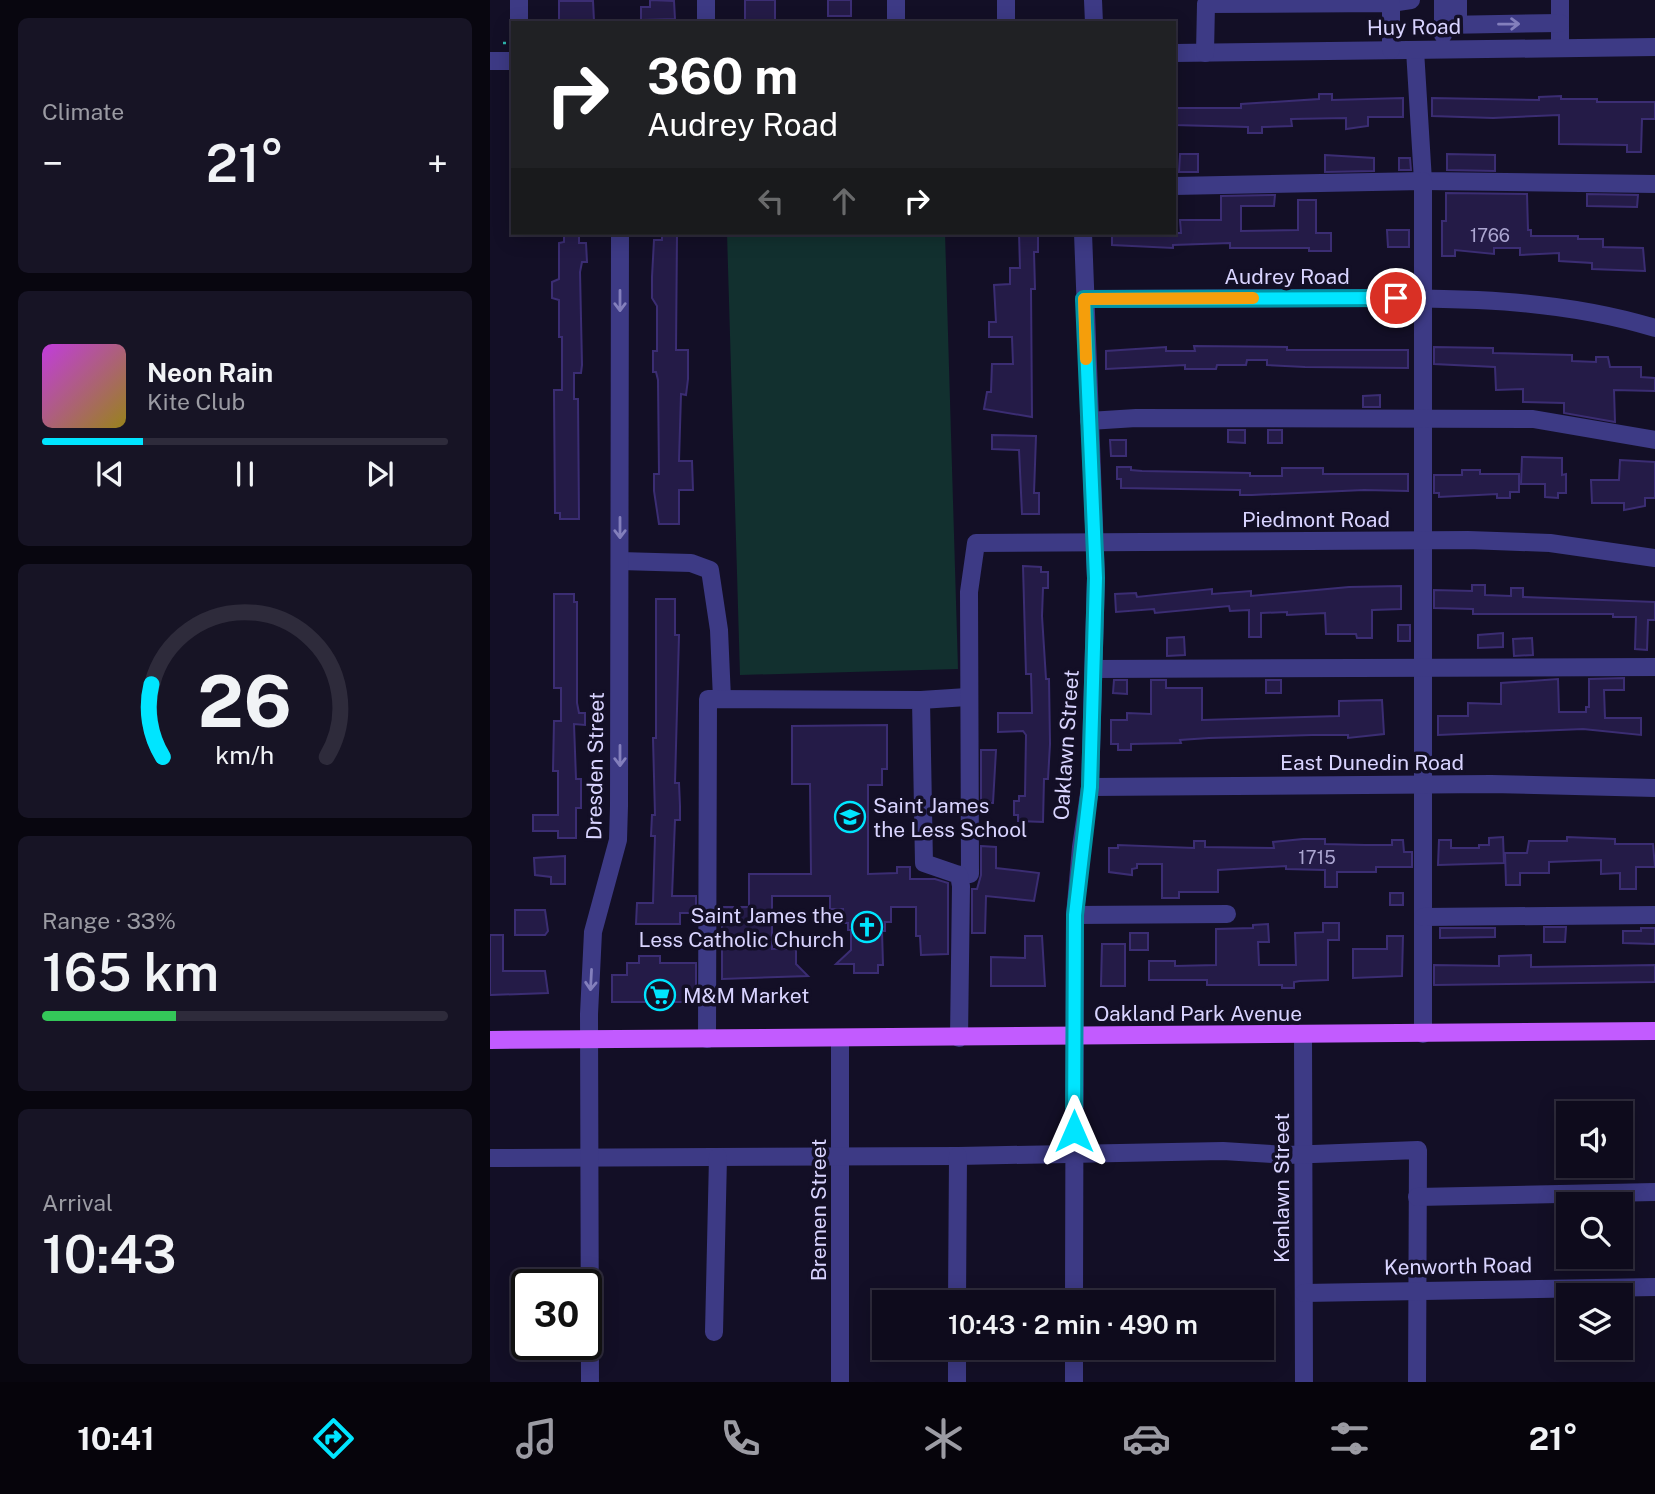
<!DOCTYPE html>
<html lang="en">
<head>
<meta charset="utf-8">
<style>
  body { margin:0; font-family:"Public Sans",sans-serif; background:#171425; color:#f1f3f6; height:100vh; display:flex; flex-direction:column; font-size:26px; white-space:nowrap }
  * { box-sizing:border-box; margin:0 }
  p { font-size:23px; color:#9b9ba3 }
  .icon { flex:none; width:38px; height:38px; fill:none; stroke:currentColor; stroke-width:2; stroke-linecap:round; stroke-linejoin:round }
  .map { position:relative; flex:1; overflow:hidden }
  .drawer { display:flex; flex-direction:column; gap:18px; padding:18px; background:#08060f; width:490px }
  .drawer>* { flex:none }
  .guide { position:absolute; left:21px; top:21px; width:665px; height:214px; border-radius:0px; box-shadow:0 4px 18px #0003,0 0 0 2px #2e2b3b; background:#202124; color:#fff; overflow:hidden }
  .fabs { position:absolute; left:1066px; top:1101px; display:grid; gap:14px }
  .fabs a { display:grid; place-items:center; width:77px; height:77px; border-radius:0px; background:#0e0b1c; box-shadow:0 4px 18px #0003,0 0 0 2px #2e2b3b; font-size:35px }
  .speed { position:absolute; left:21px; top:1269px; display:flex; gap:14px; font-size:35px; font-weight:700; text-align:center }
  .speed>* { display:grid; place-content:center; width:91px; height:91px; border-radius:50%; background:#0e0b1c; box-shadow:0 4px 18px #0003,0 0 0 2px #2e2b3b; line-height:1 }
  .speed .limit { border:4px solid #111; border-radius:10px; background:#fff; color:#111 }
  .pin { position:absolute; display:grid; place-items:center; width:60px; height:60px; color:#fff; margin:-30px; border:4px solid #fff; border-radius:50%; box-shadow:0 2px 7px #0007 }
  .me { position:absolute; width:77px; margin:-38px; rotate:0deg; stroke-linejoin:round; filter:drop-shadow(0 0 5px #0008) }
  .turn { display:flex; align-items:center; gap:24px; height:147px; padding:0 21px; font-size:32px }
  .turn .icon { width:91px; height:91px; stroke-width:2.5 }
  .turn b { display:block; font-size:49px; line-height:60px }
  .lanes { display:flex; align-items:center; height:66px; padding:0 21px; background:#0003; justify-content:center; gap:35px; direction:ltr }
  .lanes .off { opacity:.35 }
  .big { font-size:52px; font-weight:600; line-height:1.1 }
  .drawer .widget { flex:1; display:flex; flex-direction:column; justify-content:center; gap:10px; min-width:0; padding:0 24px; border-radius:10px; background:#171425 }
  .drawer .dial { align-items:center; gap:0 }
  .dial svg { height:182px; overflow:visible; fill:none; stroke:#2e2b3b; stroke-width:7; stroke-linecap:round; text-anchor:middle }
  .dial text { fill:#f1f3f6; stroke:none }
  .song { display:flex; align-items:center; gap:21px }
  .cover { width:84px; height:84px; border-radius:10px; background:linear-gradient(135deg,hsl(290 70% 55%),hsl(50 70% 35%)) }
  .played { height:7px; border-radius:4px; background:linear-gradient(90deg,#00e5ff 25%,#2e2b3b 25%) }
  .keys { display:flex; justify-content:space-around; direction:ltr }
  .heat { display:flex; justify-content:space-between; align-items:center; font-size:38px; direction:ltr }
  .charge { height:10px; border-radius:5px; background:linear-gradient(90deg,#34c759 33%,#2e2b3b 0) }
  .trip { position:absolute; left:382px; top:1290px; width:402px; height:70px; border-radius:0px; background:#0e0b1c; box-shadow:0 4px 18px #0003,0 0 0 2px #2e2b3b; font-weight:600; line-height:70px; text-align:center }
  .tab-bar { display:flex; height:112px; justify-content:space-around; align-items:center; background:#06040b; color:#9b9ba3 }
  .tab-bar .icon { width:49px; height:49px }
  .tab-bar .selected { color:#00e5ff }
  .tab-bar b { font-size:32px; color:#f1f3f6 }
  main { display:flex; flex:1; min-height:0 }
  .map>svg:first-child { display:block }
  .green { fill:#12302f }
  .building { fill:#241b47; stroke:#3b2d73; stroke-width:2 }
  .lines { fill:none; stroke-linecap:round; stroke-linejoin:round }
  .path { stroke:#2fb8b0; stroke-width:2.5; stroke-dasharray:3.5 5; stroke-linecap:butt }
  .minor { stroke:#3d3a85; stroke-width:18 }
  .major { stroke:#c25bff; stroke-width:18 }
  .oneway { stroke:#837fbc }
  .route-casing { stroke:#0095a6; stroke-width:18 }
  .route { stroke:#00e5ff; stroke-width:12 }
  .slow { stroke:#f59e0b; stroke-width:12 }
  .labels { text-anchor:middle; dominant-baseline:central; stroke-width:7; stroke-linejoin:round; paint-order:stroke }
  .number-label { font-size:18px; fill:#aca6d1 }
  .street-label { font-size:21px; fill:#d9d4ff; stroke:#130f26 }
  .poi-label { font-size:21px; fill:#d9d4ff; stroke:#130f26; text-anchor:start }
</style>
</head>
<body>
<main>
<section class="drawer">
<div class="widget"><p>Climate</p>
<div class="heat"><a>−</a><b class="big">21°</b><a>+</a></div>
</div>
<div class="widget">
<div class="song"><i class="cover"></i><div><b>Neon Rain</b><p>Kite Club</p></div></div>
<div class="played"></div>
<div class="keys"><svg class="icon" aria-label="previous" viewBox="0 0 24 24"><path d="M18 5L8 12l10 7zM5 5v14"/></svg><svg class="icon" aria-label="pause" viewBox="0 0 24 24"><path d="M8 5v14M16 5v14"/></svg><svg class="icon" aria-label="next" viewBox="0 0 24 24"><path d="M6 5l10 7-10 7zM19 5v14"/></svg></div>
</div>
<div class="widget dial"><svg viewBox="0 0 100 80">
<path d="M14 69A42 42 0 1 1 86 69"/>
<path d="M14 69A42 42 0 0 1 9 37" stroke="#00e5ff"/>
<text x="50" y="56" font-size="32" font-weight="700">26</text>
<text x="50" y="72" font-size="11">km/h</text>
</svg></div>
<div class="widget"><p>Range · 33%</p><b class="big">165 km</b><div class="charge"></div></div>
<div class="widget"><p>Arrival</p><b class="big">10:43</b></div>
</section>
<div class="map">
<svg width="1165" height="1382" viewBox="0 0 1165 1382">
  <rect width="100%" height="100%" fill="#130f26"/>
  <polygon class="green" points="237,233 455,233 468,669 250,675"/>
  <g class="building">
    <polygon points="160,0 184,1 185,19 151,20 151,7 160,7"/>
    <polygon points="255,0 285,0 285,20 255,21"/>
    <rect x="338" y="0" width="23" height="16"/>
    <polygon points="69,1 103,1 104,21 69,21"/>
    <polygon points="829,94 842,94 842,100 913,98 913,117 878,117 878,126 856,129 856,118 801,119 802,126 772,127 772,133 758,133 758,127 684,125 684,108 751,108 751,104 829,99"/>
    <polygon points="1071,96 1071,99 1107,99 1107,102 1165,102 1165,119 1152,119 1151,152 1137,152 1137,145 1069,144 1069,115 1003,118 942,116 942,98 1049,100 1049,97"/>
    <polygon points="690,154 708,154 708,172 689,172"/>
    <polygon points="957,154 1005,155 1005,171 957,170"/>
    <polygon points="835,155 884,158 884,171 835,172"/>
    <polygon points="909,158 920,158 921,170 909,170"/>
    <polygon points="956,193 1037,194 1038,230 1041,230 1041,236 1088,236 1088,239 1113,239 1113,247 1153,248 1155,271 1102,269 1102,263 1069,261 1069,253 1030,255 1030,248 1004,248 1004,254 965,250 965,256 952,256 952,221 956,221"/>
    <polygon points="1097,194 1148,195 1147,207 1097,206"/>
    <polygon points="785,195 784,206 751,206 751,231 808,230 808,200 826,200 826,233 841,233 841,251 819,251 819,248 740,248 740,243 683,245 683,248 622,245 622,233 691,233 690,220 731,220 731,196"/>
    <polygon points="897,230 919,230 919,247 898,247"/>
    <polygon points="74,233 89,233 89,243 96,243 97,262 92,262 90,272 92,365 91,373 84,373 84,399 88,399 89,519 70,519 70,513 65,513 64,392 64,390 72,390 72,337 69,337 69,300 62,298 62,282 69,279 69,243 74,242"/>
    <polygon points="172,233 187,233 186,350 198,350 198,379 196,395 191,394 189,461 202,461 203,490 189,490 189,524 169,524 164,491 164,474 169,474 168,380 166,372 163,372 163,351 167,351 167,306 162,298 162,277 164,240 172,240"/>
    <polygon points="529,233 548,233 548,252 544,252 545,289 541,289 542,417 494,409 497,392 501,392 502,364 523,364 522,337 499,337 499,322 506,322 504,285 520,284 520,268 530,268"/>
    <polygon points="704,346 797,347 797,350 918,350 918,368 815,367 777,365 777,360 757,360 756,365 727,365 726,369 695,369 695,365 616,369 616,351 676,347 676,351 705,351"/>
    <polygon points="944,347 1003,348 1003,353 1082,355 1082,361 1106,362 1106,357 1118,357 1120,367 1151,367 1151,377 1165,378 1165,391 1124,390 1125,422 1074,413 1074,403 1033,402 1033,389 1006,390 1005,367 944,364"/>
    <polygon points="890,395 890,407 873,407 873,396"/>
    <polygon points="738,430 755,430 755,443 738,442"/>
    <rect x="778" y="430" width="14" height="13"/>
    <polygon points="502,435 546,436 544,493 549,493 549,514 532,514 529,450 502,449"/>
    <polygon points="620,440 636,440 636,456 621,456"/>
    <polygon points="1032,457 1072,458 1072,475 1076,474 1076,493 1068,493 1068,498 1055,497 1055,484 1031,484"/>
    <polygon points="1130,460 1165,462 1165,498 1155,498 1155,506 1134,510 1134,503 1102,503 1101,480 1129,480"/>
    <polygon points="627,467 641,467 641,470 652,471 760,473 760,476 792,476 792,468 833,468 833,474 918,474 918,491 874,490 762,495 750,495 750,490 631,488 631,479 627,479"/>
    <polygon points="972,470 990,470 990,474 1029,474 1029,492 1020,492 1020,498 1007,498 1007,494 949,497 949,493 944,493 944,475 972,475"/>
    <polygon points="533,566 551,567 551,572 558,572 558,588 553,588 552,616 556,679 559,679 560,744 558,779 554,779 553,822 528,821 528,815 524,815 524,801 529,801 529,796 535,796 536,735 533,731 508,732 508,713 542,713 541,674 536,674"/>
    <polygon points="982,585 995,585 995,595 1021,596 1021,588 1033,588 1033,597 1165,602 1165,620 1158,620 1157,650 1145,649 1146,617 1123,617 1123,614 983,614 983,609 944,608 944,590 982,591"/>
    <polygon points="911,586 911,609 882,610 882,638 867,638 866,634 836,634 835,613 797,615 797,612 771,613 771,637 759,637 759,610 740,611 739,606 665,613 664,609 626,612 625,594 646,593 647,597 722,589 722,594 761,591 761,596 859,587"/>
    <polygon points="64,594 84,594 84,602 87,602 87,703 89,713 95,713 95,725 84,724 86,779 91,779 91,808 86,808 86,838 68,838 68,831 43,831 43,815 68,815 68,771 63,771 64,721 71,721 71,688 64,688"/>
    <polygon points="166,599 185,599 185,635 189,635 185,783 189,783 190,806 190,820 185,820 182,896 206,896 206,913 190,913 190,924 146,924 147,903 163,903 165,836 161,836 162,815 165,815 163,738 166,738"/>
    <rect x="908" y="625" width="12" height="16"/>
    <polygon points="1013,633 1013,647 988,648 988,635"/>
    <polygon points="694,637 695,655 677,656 677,638"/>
    <polygon points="1042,638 1043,655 1024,656 1023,639"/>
    <polygon points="1134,678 1134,690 1114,690 1115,718 1151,718 1151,735 1093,729 948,735 948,716 978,716 978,703 1011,704 1011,683 1068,679 1069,712 1096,712 1096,707 1099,707 1099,679"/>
    <polygon points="624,680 637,680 637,694 623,693"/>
    <polygon points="661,680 676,680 676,688 712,688 712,720 849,716 849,701 892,700 894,734 858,738 858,735 822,735 719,738 690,740 691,743 641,744 641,750 628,750 628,744 621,744 621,720 637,720 637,713 661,714"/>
    <rect x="776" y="680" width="15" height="13"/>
    <polygon points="397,725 397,769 392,769 392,785 378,785 378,874 407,873 407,867 420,867 420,879 445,879 458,883 458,954 431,955 430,936 426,936 426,907 401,907 401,922 395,922 395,931 392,931 393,965 388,965 388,973 364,973 364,964 346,964 361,950 361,930 358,930 358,923 353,923 353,909 340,909 340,896 282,896 282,949 306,948 306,964 318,976 232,979 232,907 259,907 259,874 321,874 320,784 302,784 302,726"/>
    <polygon points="491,750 506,750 503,803 491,803"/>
    <polygon points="1013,837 1014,863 948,865 949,840 961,840 961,848 989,848 989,845 999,845 999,838"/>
    <polygon points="1077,837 1125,839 1125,844 1163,844 1165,867 1146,867 1146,889 1130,889 1130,873 1111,874 1111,860 1059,862 1059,873 1030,873 1030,885 1016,885 1015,853 1037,853 1039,841 1077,841"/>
    <polygon points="813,839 835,839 835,844 875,845 902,845 902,840 913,840 914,852 922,852 922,867 886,867 886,872 847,872 847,887 835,887 835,870 796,869 796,866 728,870 728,892 689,892 689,898 672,898 672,864 647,864 647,868 642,869 642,875 619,872 619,848 628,848 628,845 704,848 704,841 715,841 715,847 784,848 783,842"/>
    <polygon points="491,846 506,847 506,868 549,873 544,901 496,896 495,933 482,933 482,889 487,889 491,875"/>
    <polygon points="75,856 75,884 61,884 61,877 45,875 44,858"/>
    <rect x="900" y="893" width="13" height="12"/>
    <polygon points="25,910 55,910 58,931 55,935 25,935"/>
    <polygon points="833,923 849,923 849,940 838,940 838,980 810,981 804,982 804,988 792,988 792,985 717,985 717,980 659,980 659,961 685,961 685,966 726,965 726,929 763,928 763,925 778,924 779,942 768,942 769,965 806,965 805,933 833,932"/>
    <polygon points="1054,927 1076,927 1075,942 1054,942"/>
    <polygon points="950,928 1005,928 1005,937 950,938"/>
    <polygon points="1151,928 1165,928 1165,944 1133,943 1133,931 1151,931"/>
    <rect x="640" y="933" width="18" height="17"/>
    <polygon points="0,935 13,935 13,971 55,971 58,993 0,995"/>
    <polygon points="535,936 552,936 555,986 501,986 501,957 535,958"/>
    <polygon points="897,936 913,936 912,976 863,978 863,949 897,949"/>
    <polygon points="612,944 635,944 635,986 611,986"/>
    <polygon points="1041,955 1041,967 1165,965 1165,982 944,985 944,965 1009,966 1009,956"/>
    <polygon points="149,956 170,956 170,963 206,963 206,1002 122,1002 122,975 137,975 137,963 149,963"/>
  </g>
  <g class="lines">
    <polyline class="path" points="13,43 16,43"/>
    <g class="minor">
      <polyline points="29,0 29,23"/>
      <polyline points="216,0 216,23"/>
      <polyline points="406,0 406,23"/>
      <polyline points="516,0 516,23"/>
      <polyline points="603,0 604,23"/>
      <polyline points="953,0 953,35"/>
      <polyline points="1070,0 1070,48"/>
      <polyline points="901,3 921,0"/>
      <polyline points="953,25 1070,23"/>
      <polyline points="968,25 968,0"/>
      <polyline points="925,50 933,181 1165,184"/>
      <polyline points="684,53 1165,47"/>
      <polyline points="715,53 716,4 901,3 901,50"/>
      <polyline points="0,61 23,61"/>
      <polyline points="684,186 933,181 933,1034"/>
      <path d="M594 299C678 298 761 298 844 298 953 298 1060 296 1165 328"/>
      <polyline points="599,421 646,418 1043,419 1165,440"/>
      <polyline points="130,561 201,563 220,570 229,630 232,699"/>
      <polyline points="604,669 1165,667"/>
      <polyline points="431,700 477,697"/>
      <polyline points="600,787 1001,784 1165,788"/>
      <polyline points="469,875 480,874 479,592 486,543 978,540 1060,543 1165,558"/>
      <polyline points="585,915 737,914"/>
      <polyline points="933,917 1165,915"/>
      <polyline points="813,1036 814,1382"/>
      <polyline points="350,1038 350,1382"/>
      <polyline points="217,1039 218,699 431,700 434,863 469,875 471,886 469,1038"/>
      <polyline points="0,1158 468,1156 733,1151 797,1155 928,1150 927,1382"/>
      <polyline points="927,1197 1165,1192"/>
      <polyline points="814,1293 1165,1287"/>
      <polyline points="467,1302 468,1156"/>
      <polyline points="584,1302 585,915 591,847 600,787 606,578 593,233"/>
      <polyline points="224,1332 228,1157"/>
      <polyline points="100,1382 99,1014 103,932 128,840 129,806 130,233"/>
      <polyline points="467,1382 467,1348"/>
      <polyline points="584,1382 584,1348"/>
    </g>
    <polyline class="major" points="0,1040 1165,1031"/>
  </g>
  <defs><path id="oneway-shaft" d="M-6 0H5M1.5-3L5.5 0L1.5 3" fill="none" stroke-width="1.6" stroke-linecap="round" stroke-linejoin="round" transform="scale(1.75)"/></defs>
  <g class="oneway">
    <use href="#oneway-shaft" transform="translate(1019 24) rotate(-1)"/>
    <use href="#oneway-shaft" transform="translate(130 301) rotate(90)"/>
    <use href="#oneway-shaft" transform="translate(130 528) rotate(90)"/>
    <use href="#oneway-shaft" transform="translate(130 756) rotate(90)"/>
    <use href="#oneway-shaft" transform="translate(101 980) rotate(93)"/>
  </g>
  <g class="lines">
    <g class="route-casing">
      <polyline id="route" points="584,1131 585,915 600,787 606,578 594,299 906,298"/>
    </g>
    <use href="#route" class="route"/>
    <polyline class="slow" points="596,359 594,299 763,298"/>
  </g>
  <defs>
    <g id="school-ring" transform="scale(1.575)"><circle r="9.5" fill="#130f26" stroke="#00e5ff" stroke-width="1.5"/><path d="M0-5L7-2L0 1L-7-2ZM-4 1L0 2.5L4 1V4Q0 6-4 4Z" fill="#00e5ff"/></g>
    <g id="church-ring" transform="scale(1.575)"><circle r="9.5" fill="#130f26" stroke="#00e5ff" stroke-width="1.5"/><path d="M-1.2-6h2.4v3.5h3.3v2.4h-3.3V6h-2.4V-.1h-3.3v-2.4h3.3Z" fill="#00e5ff"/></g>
    <g id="supermarket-ring" transform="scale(1.575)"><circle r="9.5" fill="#130f26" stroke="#00e5ff" stroke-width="1.5"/><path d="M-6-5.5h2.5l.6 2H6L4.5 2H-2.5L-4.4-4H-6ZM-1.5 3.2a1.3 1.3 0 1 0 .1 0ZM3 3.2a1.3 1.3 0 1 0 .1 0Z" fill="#00e5ff"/></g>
  </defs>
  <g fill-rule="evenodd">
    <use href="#school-ring" x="360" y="817"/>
    <use href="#church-ring" x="377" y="927"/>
    <use href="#supermarket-ring" x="170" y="995"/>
  </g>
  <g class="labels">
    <g class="number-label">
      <text x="1000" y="235">1766</text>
      <text x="827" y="857">1715</text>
    </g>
    <g class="street-label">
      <text transform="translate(924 27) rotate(-1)">Huy Road</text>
      <text x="797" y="276">Audrey Road</text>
      <text x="826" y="519">Piedmont Road</text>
      <text transform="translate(576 745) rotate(-86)">Oaklawn Street</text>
      <text x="882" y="762">East Dunedin Road</text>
      <text transform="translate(105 766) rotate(-89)">Dresden Street</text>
      <text x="708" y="1013">Oakland Park Avenue</text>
      <text transform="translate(791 1188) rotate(-90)">Kenlawn Street</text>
      <text transform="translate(328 1210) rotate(-90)">Bremen Street</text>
      <text transform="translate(968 1266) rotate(-1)">Kenworth Road</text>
    </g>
    <g class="poi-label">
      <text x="383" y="805">Saint James<tspan x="383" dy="24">the Less School</tspan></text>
      <text x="354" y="915" text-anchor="end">Saint James the<tspan x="354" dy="24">Less Catholic Church</tspan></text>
      <text x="193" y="995">M&amp;M Market</text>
    </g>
  </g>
</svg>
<div class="fabs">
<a><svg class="icon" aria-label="sound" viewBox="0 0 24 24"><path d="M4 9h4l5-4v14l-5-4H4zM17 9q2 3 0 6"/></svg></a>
<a><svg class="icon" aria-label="search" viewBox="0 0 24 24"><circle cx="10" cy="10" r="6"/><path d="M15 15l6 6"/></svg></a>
<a><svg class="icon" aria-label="layers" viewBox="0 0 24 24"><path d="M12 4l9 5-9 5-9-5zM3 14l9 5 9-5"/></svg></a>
</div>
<div class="speed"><div class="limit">30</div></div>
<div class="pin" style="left:906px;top:298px;background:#d93025"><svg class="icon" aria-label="arrive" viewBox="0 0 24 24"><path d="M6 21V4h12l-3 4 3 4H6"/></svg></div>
<svg class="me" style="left:584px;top:1131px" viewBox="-20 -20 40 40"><path d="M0-17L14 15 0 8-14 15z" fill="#00e5ff" stroke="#fff" stroke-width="4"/></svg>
<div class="trip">10:43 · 2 min · 490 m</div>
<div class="guide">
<div class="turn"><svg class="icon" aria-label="right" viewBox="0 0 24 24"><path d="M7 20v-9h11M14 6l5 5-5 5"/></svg><div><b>360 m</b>Audrey Road</div></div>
<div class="lanes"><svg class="icon off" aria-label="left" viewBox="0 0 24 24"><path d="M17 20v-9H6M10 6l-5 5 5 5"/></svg><svg class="icon off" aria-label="ahead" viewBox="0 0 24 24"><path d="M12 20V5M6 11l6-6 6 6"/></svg><svg class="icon" aria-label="right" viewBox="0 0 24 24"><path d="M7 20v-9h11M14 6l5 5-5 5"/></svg></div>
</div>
</div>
</main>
<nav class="tab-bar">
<b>10:41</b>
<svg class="icon selected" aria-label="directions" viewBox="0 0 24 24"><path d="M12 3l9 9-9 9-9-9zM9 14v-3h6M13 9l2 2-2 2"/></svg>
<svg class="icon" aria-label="music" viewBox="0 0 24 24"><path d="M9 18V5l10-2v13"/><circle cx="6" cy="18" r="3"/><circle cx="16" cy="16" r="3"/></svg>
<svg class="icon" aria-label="phone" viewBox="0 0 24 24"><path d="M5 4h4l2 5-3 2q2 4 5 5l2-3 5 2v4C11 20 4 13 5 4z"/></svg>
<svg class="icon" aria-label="climate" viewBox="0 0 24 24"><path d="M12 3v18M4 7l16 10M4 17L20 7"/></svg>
<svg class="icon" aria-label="car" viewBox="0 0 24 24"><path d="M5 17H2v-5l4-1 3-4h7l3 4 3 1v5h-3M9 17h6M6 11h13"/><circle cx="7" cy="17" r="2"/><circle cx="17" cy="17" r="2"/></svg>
<svg class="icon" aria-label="filters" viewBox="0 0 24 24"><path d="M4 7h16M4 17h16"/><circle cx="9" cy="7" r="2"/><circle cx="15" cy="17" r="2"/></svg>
<b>21°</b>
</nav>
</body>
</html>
